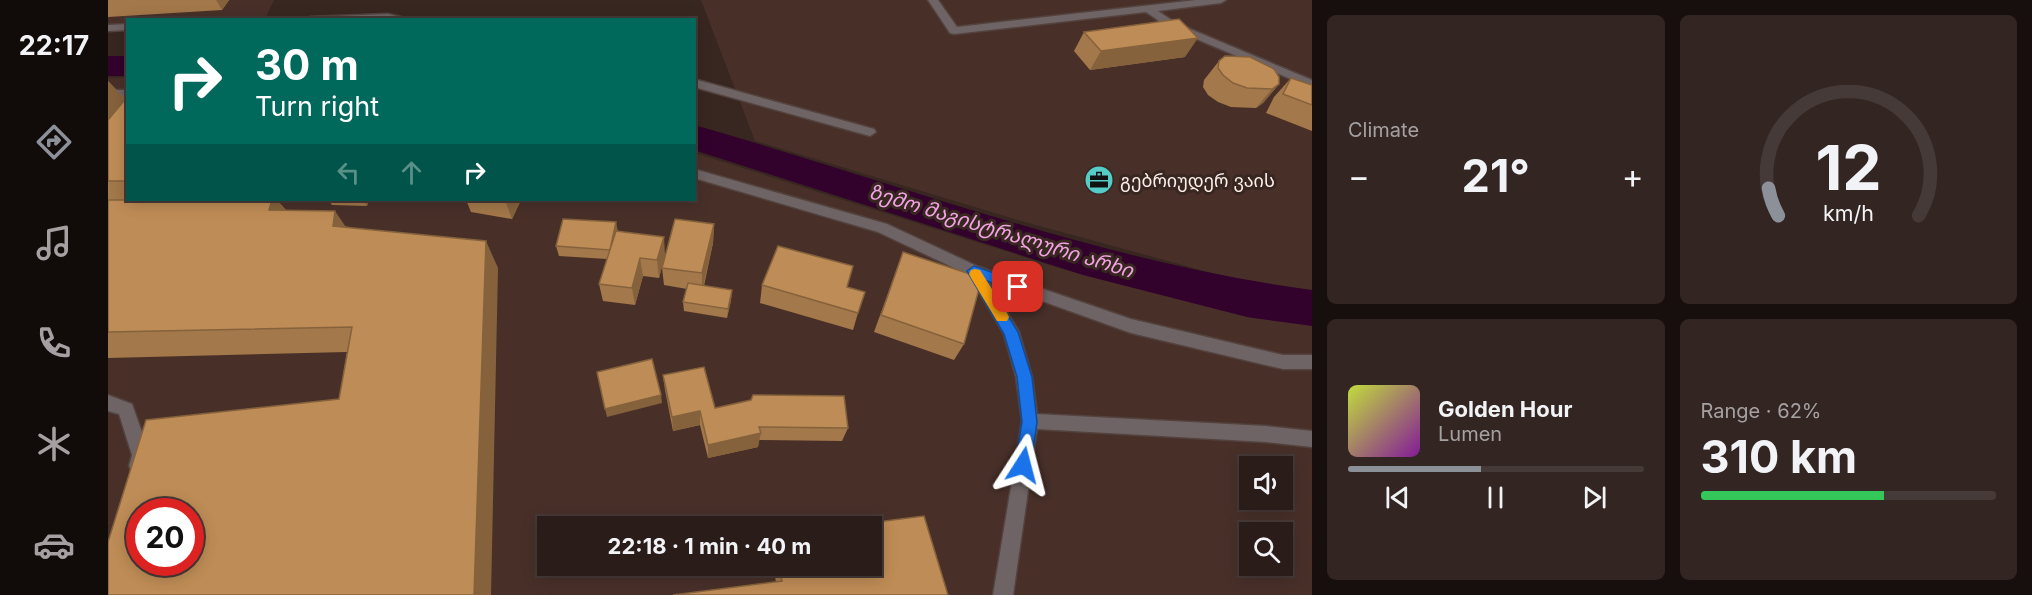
<!DOCTYPE html>
<html lang="en">
<head>
<meta charset="utf-8">
<style>
  body { margin:0; font-family:Inter,"Noto Sans Georgian",sans-serif; background:#322522; color:#f1f3f6; height:100vh; display:flex; flex-direction:column; font-size:22px; white-space:nowrap }
  * { box-sizing:border-box; margin:0 }
  p { font-size:20px; color:#a5a1a2 }
  .icon { flex:none; width:33px; height:33px; fill:none; stroke:currentColor; stroke-width:2; stroke-linecap:round; stroke-linejoin:round }
  .map { position:relative; flex:1; overflow:hidden }
  .panel { display:flex; flex-direction:column; gap:15px; padding:15px; background:#170f0e; width:720px }
  .panel>* { flex:none }
  .top-card { position:absolute; left:18px; top:18px; width:570px; height:183px; border-radius:0px; box-shadow:0 3px 15px #0003,0 0 0 2px #463a38; background:#00695c; color:#fff; overflow:hidden }
  .tools { position:absolute; left:1131px; top:456px; display:grid; gap:12px }
  .tools a { display:grid; place-items:center; width:54px; height:54px; border-radius:0px; background:#2a1c19; box-shadow:0 3px 15px #0003,0 0 0 2px #463a38; font-size:30px }
  .speed { position:absolute; left:18px; top:498px; display:flex; gap:12px; font-size:30px; font-weight:700; text-align:center }
  .speed>* { display:grid; place-content:center; width:78px; height:78px; border-radius:50%; background:#2a1c19; box-shadow:0 3px 15px #0003,0 0 0 2px #463a38; line-height:1 }
  .speed .limit { border:9px solid #d22; background:#fff; color:#111 }
  .pin { position:absolute; display:grid; place-items:center; width:51px; height:51px; color:#fff; margin:-26px; border-radius:12px; box-shadow:0 3px 9px #0006 }
  .me { position:absolute; width:66px; margin:-33px; rotate:9deg; stroke-linejoin:round; filter:drop-shadow(0 0 4px #0008) }
  .turn { display:flex; align-items:center; gap:21px; height:126px; padding:0 30px; font-size:27px }
  .turn .icon { width:78px; height:78px; stroke-width:2.5 }
  .turn b { display:block; font-size:42px; line-height:51px }
  .lanes { display:flex; align-items:center; height:57px; padding:0 30px; background:#0003; justify-content:center; gap:30px; direction:ltr }
  .lanes .off { opacity:.35 }
  .big { font-size:45px; font-weight:700; line-height:1.1 }
  .panel .tile { flex:1; display:flex; flex-direction:column; justify-content:center; gap:9px; min-width:0; padding:0 21px; border-radius:9px; background:#322522 }
  .panel .dial { align-items:center; gap:0 }
  .dial svg { height:156px; overflow:visible; fill:none; stroke:#463a38; stroke-width:7; stroke-linecap:round; text-anchor:middle }
  .dial text { fill:#f1f3f6; stroke:none }
  .song { display:flex; align-items:center; gap:18px }
  .cover { width:72px; height:72px; border-radius:9px; background:linear-gradient(135deg,hsl(70 70% 55%),hsl(290 70% 35%)) }
  .played { height:6px; border-radius:3px; background:linear-gradient(90deg,#8c9099 45%,#463a38 45%) }
  .keys { display:flex; justify-content:space-around; direction:ltr }
  .heat { display:flex; justify-content:space-between; align-items:center; font-size:33px; direction:ltr }
  .charge { height:9px; border-radius:4px; background:linear-gradient(90deg,#34c759 62%,#463a38 0) }
  .panel .tiles { flex:1; display:grid; gap:15px; grid-template-columns:repeat(2,1fr) }
  .trip { position:absolute; left:429px; top:516px; width:345px; height:60px; border-radius:0px; background:#2a1c19; box-shadow:0 3px 15px #0003,0 0 0 2px #463a38; font-weight:700; line-height:60px; text-align:center }
  main { display:flex; flex:1; min-height:0 }
  .tabs { display:flex; flex-direction:column; width:108px; justify-content:space-around; align-items:center; background:#110b0a; color:#a5a1a2 }
  .tabs .icon { width:42px; height:42px }
  .tabs .current { color:#8c9099 }
  .tabs b { font-size:27px; color:#f1f3f6 }
  .map>svg:first-child { display:block }
  .built { fill:#483029; fill-rule:evenodd }
  .lines { fill:none; stroke-linecap:round; stroke-linejoin:round }
  .canal { fill:#32022c; fill-rule:evenodd }
  .service-casing { stroke:#53423d; stroke-width:3 }
  .service { fill:#6e6466; fill-rule:evenodd }
  .wall { fill:#a3784a }
  .shaded-wall { fill:#85623c }
  .building { fill:#be8c56; stroke:#85623c; stroke-width:1.5; fill-rule:evenodd }
  .route { fill:#1a73e8; stroke:#114b97; stroke-width:1.5 }
  .slow { fill:#f59e0b }
  .labels { text-anchor:middle; dominant-baseline:central; stroke-width:6; stroke-linejoin:round; paint-order:stroke }
  .poi-label { font-size:18px; fill:#fbeeeb; stroke:#382621; text-anchor:start }
  .water-label { font-size:20px; font-style:italic; fill:#f2a3e2; stroke:#382621 }
</style>
</head>
<body>
<main>
<nav class="tabs">
<b>22:17</b>
<svg class="icon current" aria-label="directions" viewBox="0 0 24 24"><path d="M12 3l9 9-9 9-9-9zM9 14v-3h6M13 9l2 2-2 2"/></svg>
<svg class="icon" aria-label="music" viewBox="0 0 24 24"><path d="M9 18V5l10-2v13"/><circle cx="6" cy="18" r="3"/><circle cx="16" cy="16" r="3"/></svg>
<svg class="icon" aria-label="phone" viewBox="0 0 24 24"><path d="M5 4h4l2 5-3 2q2 4 5 5l2-3 5 2v4C11 20 4 13 5 4z"/></svg>
<svg class="icon" aria-label="climate" viewBox="0 0 24 24"><path d="M12 3v18M4 7l16 10M4 17L20 7"/></svg>
<svg class="icon" aria-label="car" viewBox="0 0 24 24"><path d="M5 17H2v-5l4-1 3-4h7l3 4 3 1v5h-3M9 17h6M6 11h13"/><circle cx="7" cy="17" r="2"/><circle cx="17" cy="17" r="2"/></svg>
</nav>
<div class="map">
<svg width="1204" height="595" viewBox="0 0 1204 595">
  <rect width="100%" height="100%" fill="#382621"/>
  <g class="built">
    <polygon points="0,0 166,0 158,17 20,20 19,23 0,24"/>
    <polygon points="593,0 1204,0 1204,290 1133,281 910,220 647,141"/>
    <path d="M19 77 20 200H586L587 153 954 269 1145 318 1204 325V595H0V78ZM1142 466H1174V500H1142ZM32 512H82V562H32ZM440 526H764V566H440ZM1142 532H1174V566H1142Z"/>
  </g>
  <g class="lines">
    <g class="canal">
      <rect x="0" y="56" width="20" height="20"/>
      <path d="M586 125C791 183 992 262 1204 290V326L1139 317 975 275 586 150Z"/>
    </g>
    <g class="service-casing">
      <g id="service">
        <polygon points="820,0 830,0 849,27 1088,0 1118,0 1113,3 1050,11 1068,23 1204,80 1204,88 1060,27 1038,12 846,34 842,33"/>
        <polygon points="280,14 305,20 197,20 202,17"/>
        <polygon points="20,24 20,30 0,31 0,25"/>
        <polygon points="586,79 766,129 768,132 762,136 586,87"/>
        <rect x="0" y="90" width="20" height="8"/>
        <polygon points="586,169 779,224 871,267 1023,319 1175,355 1204,355 1204,369 1175,369 1023,333 881,282 911,332 924,377 929,414 1158,426 1204,431 1204,447 1158,442 929,429 905,595 885,595 914,421 908,377 896,334 861,275 770,232 586,178"/>
        <polygon points="0,395 24,404 42,455 36,472 30,475 24,472 21,466 24,455 11,414 0,411"/>
      </g>
    </g>
    <use href="#service" class="service"/>
  </g>
  <g class="wall">
    <polygon points="0,0 121,0 114,10 0,17"/>
    <polygon points="976,32 1077,57 982,70 966,51"/>
    <polygon points="1111,61 1171,84 1155,103 1148,108 1123,107 1110,102 1100,95 1095,87 1096,80"/>
    <polygon points="1183,78 1204,85 1204,131 1158,113 1166,97"/>
    <polygon points="0,81 17,99 20,96 20,200 169,200 178,210 390,268 231,399 239,352 0,358"/>
    <polygon points="220,200 261,200 259,206 224,205"/>
    <polygon points="358,200 413,200 404,219 363,212"/>
    <polygon points="606,224 605,243 596,286 624,290 623,300 619,318 576,311 575,302 579,289 556,285 554,268 555,262 551,278 535,276 527,305 495,301 491,284 499,259 451,256 448,246 510,231 557,255"/>
    <polygon points="795,252 856,344 846,360 766,332"/>
    <polygon points="654,285 750,313 745,330 652,303"/>
    <polygon points="555,375 607,408 740,428 734,441 651,440 650,447 600,458 592,425 565,431 557,390"/>
    <polygon points="665,566 764,566 668,582"/>
  </g>
  <g class="shaded-wall">
    <polygon points="108,0 121,0 114,10"/>
    <polygon points="1090,38 1077,57 982,70 993,51"/>
    <polygon points="0,81 20,102 0,148"/>
    <polygon points="1171,84 1155,103 1148,108 1164,89"/>
    <polygon points="164,200 169,200 188,223 161,210"/>
    <polygon points="255,200 261,200 259,206"/>
    <polygon points="397,200 413,200 404,219"/>
    <polygon points="227,211 246,239 225,226"/>
    <polygon points="508,222 510,232 502,250"/>
    <polygon points="606,224 605,243 594,291 594,273"/>
    <polygon points="556,237 557,255 551,278 549,260"/>
    <polygon points="378,241 390,268 383,595 366,595"/>
    <polygon points="532,258 535,276 527,305 524,288"/>
    <polygon points="624,290 623,300 619,318 620,309"/>
    <polygon points="553,395 554,403 499,417 497,409"/>
    <polygon points="592,411 592,425 565,431 564,417"/>
    <polygon points="653,433 650,447 600,458 600,445"/>
  </g>
  <g class="building">
    <polygon points="1071,19 1090,38 993,51 976,32"/>
    <polygon points="1117,56 1142,57 1166,69 1171,77 1171,84 1164,89 1139,88 1125,83 1115,75 1110,68 1111,61"/>
    <polygon points="1183,78 1204,85 1204,105 1175,94"/>
    <polygon points="20,96 20,181 0,181 0,120"/>
    <path d="M0 200H164L161 210 227 211 225 226 378 241 366 595H0V542L38 420 231 399 244 327 0 332ZM32 512H82V562H32Z"/>
    <polygon points="455,219 508,222 502,250 448,246"/>
    <polygon points="567,219 606,224 594,273 554,268"/>
    <polygon points="508,231 556,237 549,260 532,258 524,288 491,284"/>
    <polygon points="670,246 745,266 739,287 757,292 750,313 654,285"/>
    <polygon points="795,252 874,278 856,344 773,315"/>
    <polygon points="580,283 624,290 620,309 575,302"/>
    <polygon points="544,359 553,395 497,409 489,372"/>
    <polygon points="596,367 607,408 643,400 645,395 736,396 740,428 651,427 653,433 600,445 592,411 564,417 555,375"/>
    <polygon points="816,516 840,595 565,595 674,581 671,566 764,566 764,526 737,526"/>
  </g>
  <polygon class="route" points="866,266 915,283 917,287 910,292 879,281 910,332 924,377 929,422 923,465 921,470 915,472 909,470 907,465 914,422 909,377 896,334 859,271"/>
  <polygon class="slow" points="867,269 872,270 899,313 901,317 899,321 889,321 863,278 861,274 863,270"/>
  <defs>
    <g id="office-disc" transform="scale(1.5)"><circle r="9.5" fill="#54cdc8" stroke="#382621"/><path d="M-6-3h4V-5.5h4V-3h4V5H-6ZM-1-4.5V-3h2v-1.5ZM-6 0V1H6V0Z" fill="#111"/></g>
  </defs>
  <g fill-rule="evenodd">
    <use href="#office-disc" x="991" y="180"/>
  </g>
  <g class="labels">
    <g class="poi-label">
      <text x="1012" y="180">გებრიუდერ ვაის</text>
    </g>
    <g class="water-label">
      <text transform="translate(893 231) rotate(17)">ზემო მაგისტრალური არხი</text>
    </g>
  </g>
</svg>
<div class="tools">
<a><svg class="icon" aria-label="sound" viewBox="0 0 24 24"><path d="M4 9h4l5-4v14l-5-4H4zM17 9q2 3 0 6"/></svg></a>
<a><svg class="icon" aria-label="search" viewBox="0 0 24 24"><circle cx="10" cy="10" r="6"/><path d="M15 15l6 6"/></svg></a>
</div>
<div class="speed"><div class="limit">20</div></div>
<div class="pin" style="left:910px;top:287px;background:#d93025"><svg class="icon" aria-label="arrive" viewBox="0 0 24 24"><path d="M6 21V4h12l-3 4 3 4H6"/></svg></div>
<svg class="me" style="left:915px;top:465px" viewBox="-20 -20 40 40"><path d="M0-17L14 15 0 8-14 15z" fill="#1a73e8" stroke="#fff" stroke-width="4"/></svg>
<div class="trip">22:18 · 1 min · 40 m</div>
<div class="top-card">
<div class="turn"><svg class="icon" aria-label="right" viewBox="0 0 24 24"><path d="M7 20v-9h11M14 6l5 5-5 5"/></svg><div><b>30 m</b>Turn right</div></div>
<div class="lanes"><svg class="icon off" aria-label="left" viewBox="0 0 24 24"><path d="M17 20v-9H6M10 6l-5 5 5 5"/></svg><svg class="icon off" aria-label="ahead" viewBox="0 0 24 24"><path d="M12 20V5M6 11l6-6 6 6"/></svg><svg class="icon" aria-label="right" viewBox="0 0 24 24"><path d="M7 20v-9h11M14 6l5 5-5 5"/></svg></div>
</div>
</div>
<section class="panel">
<div class="tiles">
<div class="tile"><p>Climate</p>
<div class="heat"><a>−</a><b class="big">21°</b><a>+</a></div>
</div>
<div class="tile dial"><svg viewBox="0 0 100 80">
<path d="M14 69A42 42 0 1 1 86 69"/>
<path d="M14 69A42 42 0 0 1 9 55" stroke="#8c9099"/>
<text x="50" y="56" font-size="32" font-weight="700">12</text>
<text x="50" y="72" font-size="11">km/h</text>
</svg></div>
<div class="tile">
<div class="song"><i class="cover"></i><div><b>Golden Hour</b><p>Lumen</p></div></div>
<div class="played"></div>
<div class="keys"><svg class="icon" aria-label="previous" viewBox="0 0 24 24"><path d="M18 5L8 12l10 7zM5 5v14"/></svg><svg class="icon" aria-label="pause" viewBox="0 0 24 24"><path d="M8 5v14M16 5v14"/></svg><svg class="icon" aria-label="next" viewBox="0 0 24 24"><path d="M6 5l10 7-10 7zM19 5v14"/></svg></div>
</div>
<div class="tile"><p>Range · 62%</p><b class="big">310 km</b><div class="charge"></div></div>
</div>
</section>
</main>
</body>
</html>
